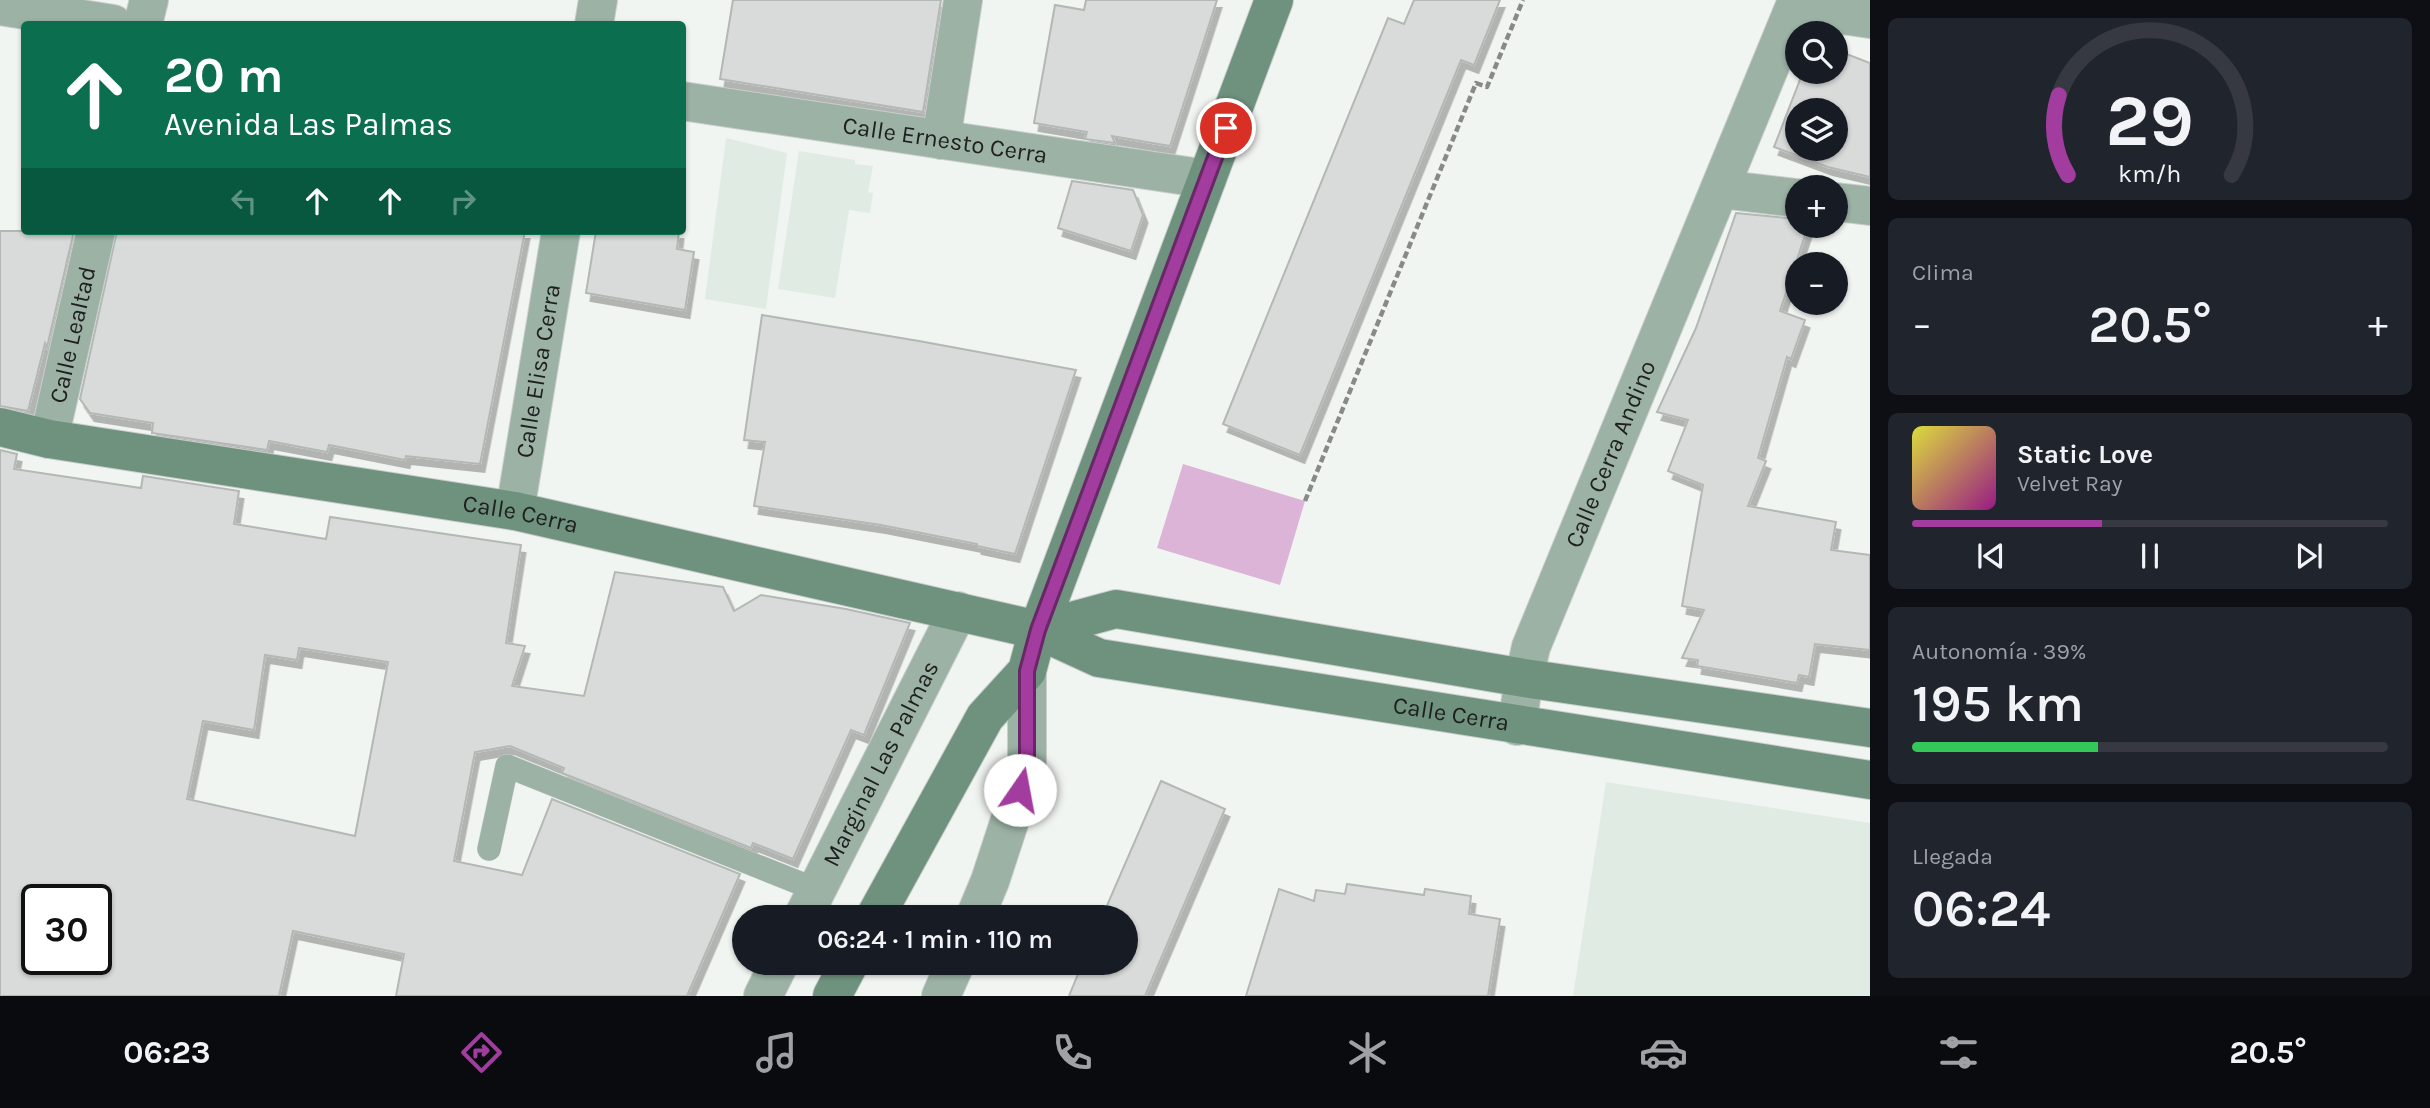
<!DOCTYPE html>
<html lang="es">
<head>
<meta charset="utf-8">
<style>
  body { margin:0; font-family:Karla,sans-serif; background:#20242c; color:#f1f3f6; height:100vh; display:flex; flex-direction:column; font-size:26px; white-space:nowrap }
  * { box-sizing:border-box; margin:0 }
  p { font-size:23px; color:#9ea1a6 }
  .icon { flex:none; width:38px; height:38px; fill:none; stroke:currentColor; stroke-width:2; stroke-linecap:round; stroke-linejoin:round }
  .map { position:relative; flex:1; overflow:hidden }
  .side { display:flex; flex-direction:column; gap:18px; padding:18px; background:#0d0f14; width:560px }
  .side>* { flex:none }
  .top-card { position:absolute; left:21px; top:21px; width:665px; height:214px; border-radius:7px; box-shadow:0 2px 5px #0004; background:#0b6e4f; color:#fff; overflow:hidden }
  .buttons { position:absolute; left:1785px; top:21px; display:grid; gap:14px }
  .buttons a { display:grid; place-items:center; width:63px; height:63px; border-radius:50%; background:#171b24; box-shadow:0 2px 5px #0004; font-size:35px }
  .speed { position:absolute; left:21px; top:884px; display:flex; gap:14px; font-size:35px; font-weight:700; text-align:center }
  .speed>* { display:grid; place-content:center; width:91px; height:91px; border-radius:50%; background:#171b24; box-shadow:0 2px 5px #0004; line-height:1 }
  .speed .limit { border:4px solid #111; border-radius:10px; background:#fff; color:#111 }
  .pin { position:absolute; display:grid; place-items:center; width:60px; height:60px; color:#fff; margin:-30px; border:4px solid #fff; border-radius:50%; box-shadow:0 2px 7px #0007 }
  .me { position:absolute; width:77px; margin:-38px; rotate:12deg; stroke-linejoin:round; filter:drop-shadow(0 0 5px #0008) }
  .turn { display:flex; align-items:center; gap:24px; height:147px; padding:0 28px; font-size:32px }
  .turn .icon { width:91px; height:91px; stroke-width:2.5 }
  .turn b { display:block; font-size:49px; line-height:60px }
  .lanes { display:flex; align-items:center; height:66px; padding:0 28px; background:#0003; justify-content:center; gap:35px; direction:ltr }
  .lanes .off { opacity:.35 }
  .big { font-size:52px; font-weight:600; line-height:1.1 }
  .side .card { flex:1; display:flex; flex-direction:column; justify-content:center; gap:10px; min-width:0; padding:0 24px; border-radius:10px; background:#20242c }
  .side .dial { align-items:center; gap:0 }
  .dial svg { height:182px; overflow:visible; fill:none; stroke:#363941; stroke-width:7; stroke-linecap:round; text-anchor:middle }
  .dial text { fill:#f1f3f6; stroke:none }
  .song { display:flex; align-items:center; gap:21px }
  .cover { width:84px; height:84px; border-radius:10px; background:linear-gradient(135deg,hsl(60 70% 55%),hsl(310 70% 35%)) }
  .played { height:7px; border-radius:4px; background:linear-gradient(90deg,#a23c9f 40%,#363941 40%) }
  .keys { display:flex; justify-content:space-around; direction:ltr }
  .heat { display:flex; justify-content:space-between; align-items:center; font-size:38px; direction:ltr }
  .charge { height:10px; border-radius:5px; background:linear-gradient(90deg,#34c759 39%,#363941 0) }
  .trip { position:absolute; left:732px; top:905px; width:406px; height:70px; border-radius:35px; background:#171b24; box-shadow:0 2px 5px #0004; font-weight:600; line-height:70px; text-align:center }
  .tabs { display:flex; height:112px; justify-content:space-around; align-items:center; background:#090b0e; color:#9ea1a6 }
  .tabs .icon { width:49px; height:49px }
  .tabs .on { color:#a23c9f }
  .tabs b { font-size:32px; color:#f1f3f6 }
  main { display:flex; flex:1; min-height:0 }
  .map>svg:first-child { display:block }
  .built { fill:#e0ebe4 }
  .green { fill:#dbb4d7 }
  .building { fill:#d8dbd9; stroke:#b4b8b5; stroke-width:2; fill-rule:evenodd; filter:url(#shadow) }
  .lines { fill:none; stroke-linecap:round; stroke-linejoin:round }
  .lane-casing { stroke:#cbcecc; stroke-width:24 }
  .street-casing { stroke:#cbcecc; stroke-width:40 }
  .secondary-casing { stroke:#cbcecc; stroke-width:40 }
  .path { stroke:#888a88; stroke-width:4.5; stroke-dasharray:7 3.5; stroke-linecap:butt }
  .lane { stroke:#9bb2a4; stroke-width:23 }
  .street { stroke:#9bb2a4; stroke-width:38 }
  .secondary { stroke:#6f927e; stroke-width:38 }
  .route-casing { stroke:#692767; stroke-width:18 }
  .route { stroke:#a23c9f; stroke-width:12 }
  .labels { text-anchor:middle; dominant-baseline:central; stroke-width:5; stroke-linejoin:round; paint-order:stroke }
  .street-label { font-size:24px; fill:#1e1f1e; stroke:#fff }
</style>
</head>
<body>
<main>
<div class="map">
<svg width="1870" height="996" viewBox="0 0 1870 996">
  <defs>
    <filter id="shadow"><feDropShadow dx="4.5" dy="8" stdDeviation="0" flood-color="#0004"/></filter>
  </defs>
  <rect width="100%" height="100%" fill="#f1f5f2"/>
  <g class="built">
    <polygon points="726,138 787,153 766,309 705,299"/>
    <polygon points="799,151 855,160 855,164 873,166 868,192 873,193 870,213 849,210 835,298 778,289"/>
    <polygon points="1606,782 1870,823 1870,996 1573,996"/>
  </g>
  <polygon class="green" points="1183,464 1305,501 1280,585 1157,548"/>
  <g class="building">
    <polygon points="733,0 941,0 923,112 720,79"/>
    <polygon points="1086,0 1217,0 1170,146 1112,136 1115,143 1085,139 1087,132 1034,123 1055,5 1084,10"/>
    <polygon points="1414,0 1500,0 1474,65 1461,60 1300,455 1223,424 1388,18 1404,24"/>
    <path d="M1836 50 1870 63V177L1828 167 1774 147 1803 72H1836ZM1797 110H1836V149H1797Z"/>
    <polygon points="1072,181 1133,190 1143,215 1131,251 1058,228"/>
    <polygon points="1736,213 1797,219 1797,226 1808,226 1780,311 1805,320 1791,359 1787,357 1758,458 1766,461 1748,506 1836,522 1831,550 1870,555 1870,650 1815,644 1809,677 1799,675 1797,683 1697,666 1698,660 1682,658 1704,610 1682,606 1703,485 1668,471 1688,420 1657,412 1696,328"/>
    <polygon points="0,231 74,231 47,347 45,343 28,411 0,406"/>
    <polygon points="117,231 525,231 480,464 406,456 405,460 329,445 327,452 269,441 267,450 152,433 153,423 90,413 80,399"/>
    <polygon points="596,231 679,231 677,249 694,252 685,310 586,293"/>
    <polygon points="762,315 919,341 1076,370 1015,554 977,546 977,544 881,525 754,506 765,442 744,440"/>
    <path d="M0 450 17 454 14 469 141 488 143 476 239 491 234 524 326 539 330 517 521 545 506 643 525 646 512 686 584 696 615 572 723 587 734 611 761 595 846 609 910 623 864 735 851 730 793 859 753 843 751 848 562 773 564 768 510 746 475 752 454 861 522 875 552 799 740 874 687 996H396L404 954 293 931 279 996H0ZM299 648 388 662 355 836 187 799 203 721 254 730 265 655 297 660ZM37 900H96V959H37Z"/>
    <polygon points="1161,781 1225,809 1145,996 1069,996 1083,962 1125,962 1125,917 1102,917"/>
    <polygon points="1347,884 1424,895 1425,889 1471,896 1469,914 1500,919 1488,996 1246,996 1279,889 1314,901 1316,890 1345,894"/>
  </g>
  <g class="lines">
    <g class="lane-casing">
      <polyline id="lane" points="489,849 507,766 817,890"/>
    </g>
    <g class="street-casing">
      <g id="street">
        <polyline points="0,6 113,24"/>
        <polyline points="143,24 149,0"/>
        <polyline points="594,24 598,0"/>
        <path id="s1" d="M682 101 1207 179"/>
        <polyline points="941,140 963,0"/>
        <polyline points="1720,189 1797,198"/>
        <polyline points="1836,202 1870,206"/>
        <path id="s2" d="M49 439 96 231"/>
        <path id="s3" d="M515 511 561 231"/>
        <path id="s4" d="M1517 726 1524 678 1531 647 1794 8 1870 19"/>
        <path id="s5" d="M803 917 958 611"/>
        <polyline points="975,917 990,881 1027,768 1027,671"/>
        <polyline points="763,996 780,962"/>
        <polyline points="941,996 956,962"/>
      </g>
    </g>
    <g class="secondary-casing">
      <g id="secondary">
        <path id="s6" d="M0 427 49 439 515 511 1038 630 1099 658 1870 780"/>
        <polyline points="1038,630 1116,609 1524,678 1870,728"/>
        <polyline points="875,917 985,717 1027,671 1038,630 1274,0"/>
        <polyline points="832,996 850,962"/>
      </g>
    </g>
    <polyline class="path" points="1305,501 1476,83 1487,87 1523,0"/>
    <use href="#lane" class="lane"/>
    <use href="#street" class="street"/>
    <use href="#secondary" class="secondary"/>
  </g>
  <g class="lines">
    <g class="route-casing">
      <polyline id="route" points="1020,790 1027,768 1027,671 1038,630 1226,128"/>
    </g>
    <use href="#route" class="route"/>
  </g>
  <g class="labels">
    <g class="street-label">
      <text stroke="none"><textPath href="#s1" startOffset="266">Calle Ernesto Cerra</textPath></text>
      <text stroke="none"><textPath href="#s2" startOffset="107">Calle Lealtad</textPath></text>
      <text stroke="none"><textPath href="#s3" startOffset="142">Calle Elisa Cerra</textPath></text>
      <text stroke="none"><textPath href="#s4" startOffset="289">Calle Cerra Andino</textPath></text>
      <text stroke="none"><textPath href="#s6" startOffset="528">Calle Cerra</textPath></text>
      <text stroke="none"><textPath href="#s6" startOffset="1482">Calle Cerra</textPath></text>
      <text stroke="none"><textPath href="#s5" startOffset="172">Marginal Las Palmas</textPath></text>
    </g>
  </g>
</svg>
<div class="buttons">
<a><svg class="icon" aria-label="search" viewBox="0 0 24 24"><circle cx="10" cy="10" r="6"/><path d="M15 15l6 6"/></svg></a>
<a><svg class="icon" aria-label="layers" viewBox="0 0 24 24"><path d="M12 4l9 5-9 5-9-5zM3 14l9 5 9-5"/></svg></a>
<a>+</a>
<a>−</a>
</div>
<div class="speed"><div class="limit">30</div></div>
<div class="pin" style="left:1226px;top:128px;background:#d93025"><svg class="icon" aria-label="arrive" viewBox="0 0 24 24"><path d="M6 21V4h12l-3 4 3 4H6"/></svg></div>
<svg class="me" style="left:1020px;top:790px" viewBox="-20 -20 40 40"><circle r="19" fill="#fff"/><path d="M0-13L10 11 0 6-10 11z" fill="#a23c9f"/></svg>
<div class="trip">06:24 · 1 min · 110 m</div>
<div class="top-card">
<div class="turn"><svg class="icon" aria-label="ahead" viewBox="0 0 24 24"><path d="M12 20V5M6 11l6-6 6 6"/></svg><div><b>20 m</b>Avenida Las Palmas</div></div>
<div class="lanes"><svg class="icon off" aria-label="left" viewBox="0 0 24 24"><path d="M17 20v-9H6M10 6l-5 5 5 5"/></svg><svg class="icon" aria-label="ahead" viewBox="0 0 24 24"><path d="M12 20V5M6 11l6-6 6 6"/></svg><svg class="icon" aria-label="ahead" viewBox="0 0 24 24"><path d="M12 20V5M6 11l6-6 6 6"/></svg><svg class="icon off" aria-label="right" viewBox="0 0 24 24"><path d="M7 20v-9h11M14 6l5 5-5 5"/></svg></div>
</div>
</div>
<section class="side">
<div class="card dial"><svg viewBox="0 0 100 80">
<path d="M14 69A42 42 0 1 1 86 69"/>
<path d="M14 69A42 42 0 0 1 10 34" stroke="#a23c9f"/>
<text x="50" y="56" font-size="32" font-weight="700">29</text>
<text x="50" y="72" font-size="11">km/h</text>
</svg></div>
<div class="card"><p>Clima</p>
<div class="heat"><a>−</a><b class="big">20.5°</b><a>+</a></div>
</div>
<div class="card">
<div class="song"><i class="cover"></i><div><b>Static Love</b><p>Velvet Ray</p></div></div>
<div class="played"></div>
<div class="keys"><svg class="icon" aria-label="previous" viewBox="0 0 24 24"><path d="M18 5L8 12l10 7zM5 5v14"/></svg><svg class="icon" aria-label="pause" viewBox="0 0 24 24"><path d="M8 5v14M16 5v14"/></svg><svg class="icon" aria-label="next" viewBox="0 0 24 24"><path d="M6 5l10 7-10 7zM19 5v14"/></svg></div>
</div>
<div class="card"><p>Autonomía · 39%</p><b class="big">195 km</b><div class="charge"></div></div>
<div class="card"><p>Llegada</p><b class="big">06:24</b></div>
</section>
</main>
<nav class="tabs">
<b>06:23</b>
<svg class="icon on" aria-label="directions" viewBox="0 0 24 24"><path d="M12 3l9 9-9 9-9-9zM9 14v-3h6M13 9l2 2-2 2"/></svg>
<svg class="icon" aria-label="music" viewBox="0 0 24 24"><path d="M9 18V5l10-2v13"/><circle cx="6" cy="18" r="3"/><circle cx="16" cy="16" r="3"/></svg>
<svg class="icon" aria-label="phone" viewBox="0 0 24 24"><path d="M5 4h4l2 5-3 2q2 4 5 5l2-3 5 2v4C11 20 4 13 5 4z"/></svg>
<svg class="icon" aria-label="climate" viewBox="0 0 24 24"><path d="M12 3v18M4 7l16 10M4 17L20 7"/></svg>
<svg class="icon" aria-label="car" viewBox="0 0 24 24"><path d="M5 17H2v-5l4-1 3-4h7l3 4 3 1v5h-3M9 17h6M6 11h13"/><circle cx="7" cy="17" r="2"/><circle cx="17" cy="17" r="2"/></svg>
<svg class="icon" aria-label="filters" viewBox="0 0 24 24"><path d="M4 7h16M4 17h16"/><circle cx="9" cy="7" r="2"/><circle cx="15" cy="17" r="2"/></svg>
<b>20.5°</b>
</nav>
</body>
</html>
